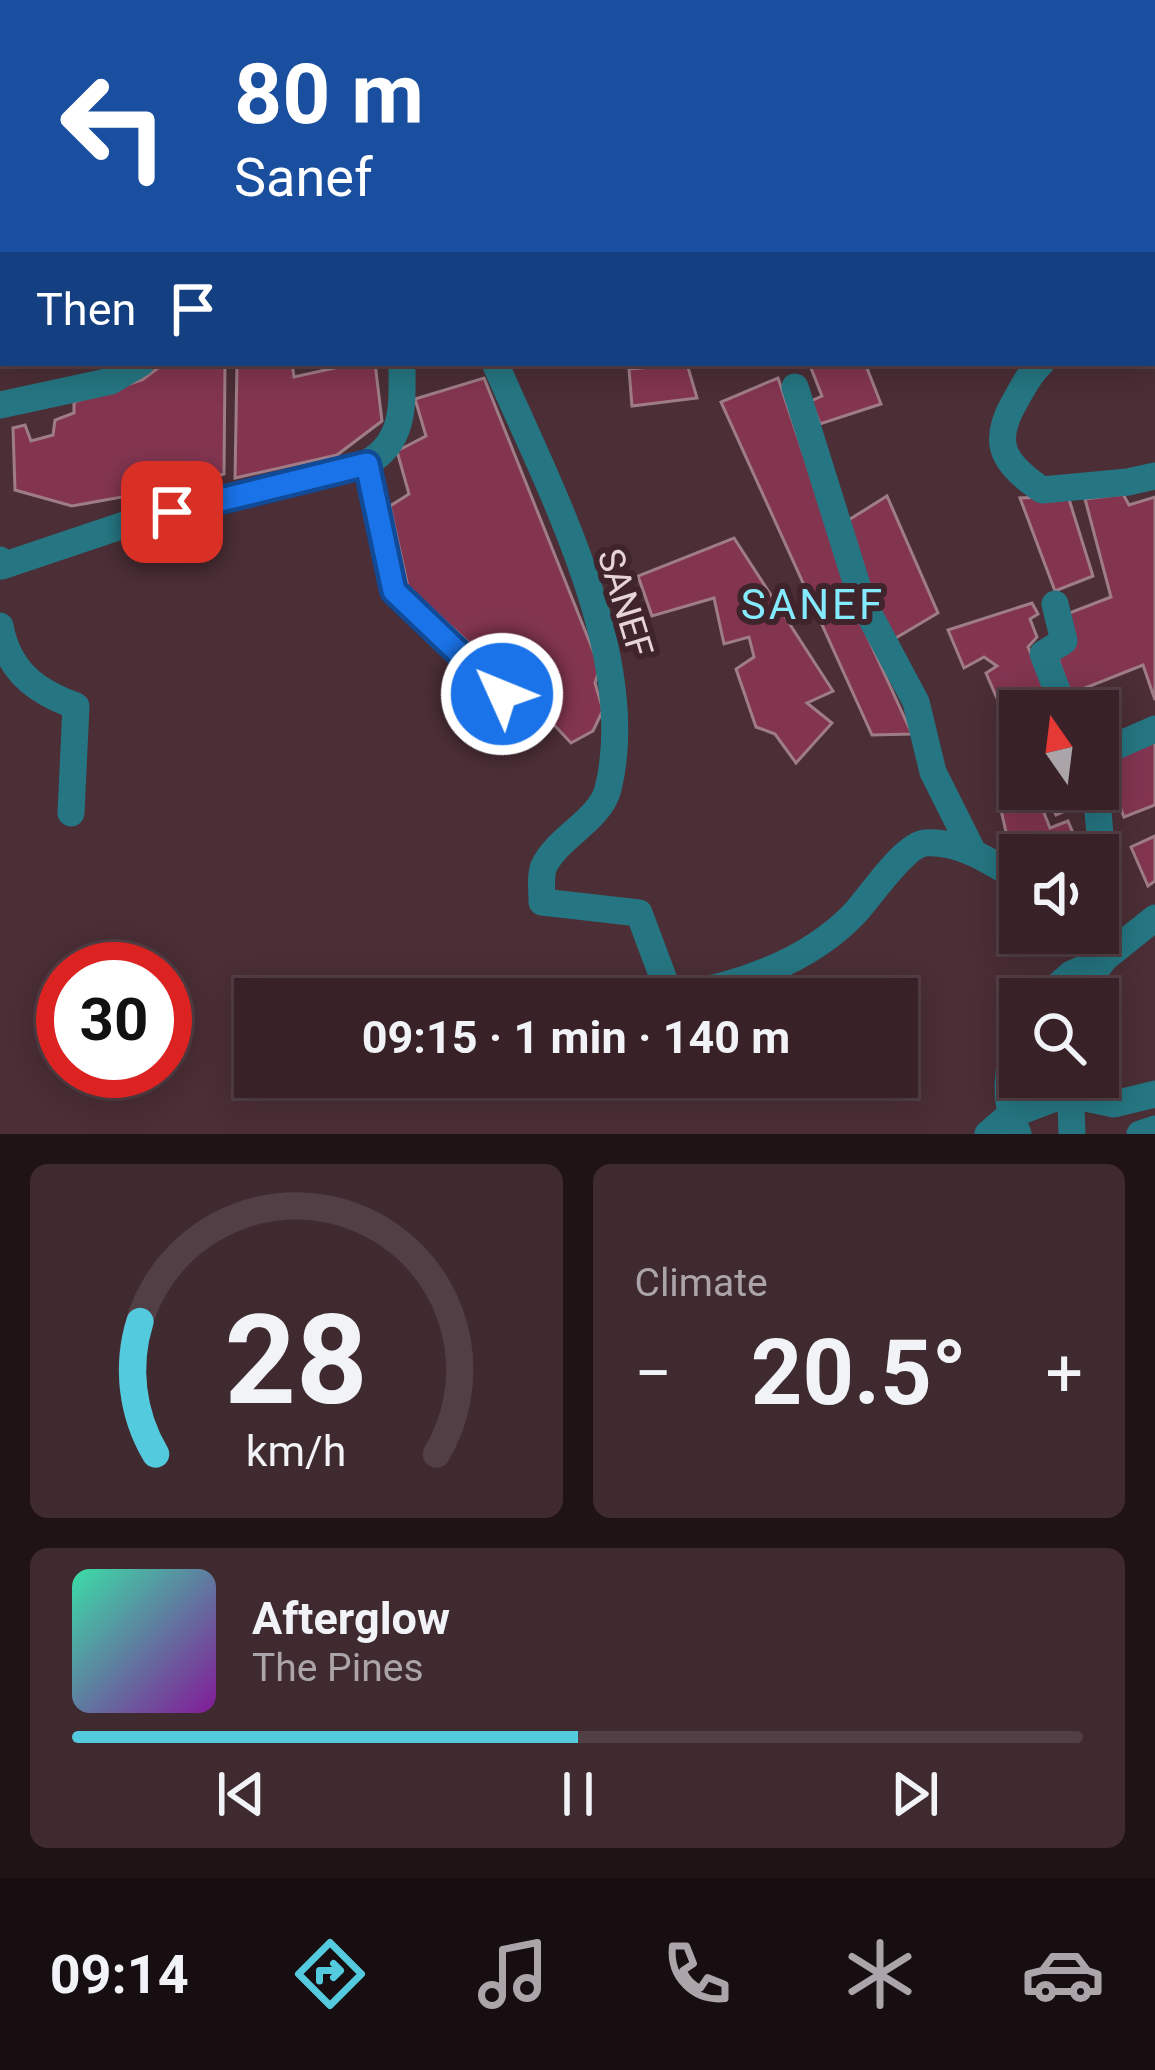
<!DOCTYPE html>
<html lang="en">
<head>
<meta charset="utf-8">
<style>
  body { margin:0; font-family:Roboto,sans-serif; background:#3f2a30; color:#f1f3f6; height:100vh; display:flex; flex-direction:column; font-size:45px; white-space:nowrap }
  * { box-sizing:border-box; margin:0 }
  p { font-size:39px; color:#aba4a8 }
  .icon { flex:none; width:66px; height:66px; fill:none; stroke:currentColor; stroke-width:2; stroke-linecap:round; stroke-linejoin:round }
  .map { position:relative; height:1134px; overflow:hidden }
  .drawer { display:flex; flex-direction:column; gap:30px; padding:30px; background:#1f1316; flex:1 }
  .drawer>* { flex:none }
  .banner { position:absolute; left:0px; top:0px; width:1155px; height:366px; box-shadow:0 6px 30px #0003,0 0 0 3px #523f45; background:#1a4fa0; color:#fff; overflow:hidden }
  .needle { width:78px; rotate:346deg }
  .tools { position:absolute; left:999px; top:690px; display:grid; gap:24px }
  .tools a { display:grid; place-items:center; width:120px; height:120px; border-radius:0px; background:#382228; box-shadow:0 6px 30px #0003,0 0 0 3px #523f45; font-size:60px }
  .speed { position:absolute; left:36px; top:942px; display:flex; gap:24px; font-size:60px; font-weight:700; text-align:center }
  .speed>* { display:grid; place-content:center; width:156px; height:156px; border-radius:50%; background:#382228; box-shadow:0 6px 30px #0003,0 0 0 3px #523f45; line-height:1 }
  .speed .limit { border:18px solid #d22; background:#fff; color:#111 }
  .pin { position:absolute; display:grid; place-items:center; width:102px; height:102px; color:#fff; margin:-51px; border-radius:24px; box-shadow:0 6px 18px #0006 }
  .me { position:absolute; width:132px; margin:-66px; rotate:314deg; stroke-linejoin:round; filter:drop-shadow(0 0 9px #0008) }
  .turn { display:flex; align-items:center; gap:42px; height:252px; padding:0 36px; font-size:54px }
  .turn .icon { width:156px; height:156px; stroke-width:2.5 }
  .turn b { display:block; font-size:84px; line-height:102px }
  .then { display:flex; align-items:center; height:114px; padding:0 36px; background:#0003; gap:24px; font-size:45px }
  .big { font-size:90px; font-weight:700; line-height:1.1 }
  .drawer .widget { flex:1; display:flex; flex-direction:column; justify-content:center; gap:18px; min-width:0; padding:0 42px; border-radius:18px; background:#3f2a30 }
  .drawer .dial { align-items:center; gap:0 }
  .dial svg { height:312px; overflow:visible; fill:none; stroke:#523f45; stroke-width:7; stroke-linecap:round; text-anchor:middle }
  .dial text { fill:#f1f3f6; stroke:none }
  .song { display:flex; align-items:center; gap:36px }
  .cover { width:144px; height:144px; border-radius:18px; background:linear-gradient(135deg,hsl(160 70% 55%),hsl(290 70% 35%)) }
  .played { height:12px; border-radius:6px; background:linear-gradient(90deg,#54cade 50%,#523f45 50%) }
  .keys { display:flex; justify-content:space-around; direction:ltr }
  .heat { display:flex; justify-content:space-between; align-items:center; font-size:66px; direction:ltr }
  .drawer .tiles { flex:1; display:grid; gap:30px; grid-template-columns:1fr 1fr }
  .widget:last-child { grid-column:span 2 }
  .trip { position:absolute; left:234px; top:978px; width:684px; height:120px; border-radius:0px; background:#382228; box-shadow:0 6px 30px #0003,0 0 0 3px #523f45; font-weight:700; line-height:120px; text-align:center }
  .tabs { display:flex; height:192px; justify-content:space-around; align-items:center; background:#160e10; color:#aba4a8 }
  .tabs .icon { width:84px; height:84px }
  .tabs .current { color:#54cade }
  .tabs b { font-size:54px; color:#f1f3f6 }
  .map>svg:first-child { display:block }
  .building { fill:#833550; stroke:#9f7d86; stroke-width:3 }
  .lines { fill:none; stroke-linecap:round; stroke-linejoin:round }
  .minor { stroke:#257682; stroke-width:27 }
  .route-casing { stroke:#114b97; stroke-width:30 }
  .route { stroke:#1a73e8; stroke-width:21 }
  .labels { text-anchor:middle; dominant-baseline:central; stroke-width:12; stroke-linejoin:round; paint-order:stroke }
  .street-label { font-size:36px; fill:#e7d4d9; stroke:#40242c }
  .quarter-label { font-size:42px; letter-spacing:3px; fill:#83ebfd; stroke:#40242c }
</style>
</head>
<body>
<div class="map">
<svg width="1155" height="1134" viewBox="0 0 1155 1134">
  <rect width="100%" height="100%" fill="#4b2e36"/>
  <g class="building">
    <polygon points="0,59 3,62 3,334 0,332"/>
    <polygon points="165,363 225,363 224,474 183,486 72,506 15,490 13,428 25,425 31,441 53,435 55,420 74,413 74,402 142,380"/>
    <polygon points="237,363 292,363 294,377 357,363 375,363 382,421 337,455 235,478"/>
    <polygon points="809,363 865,363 881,404 820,424 811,401 822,396"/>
    <polygon points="687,364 697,398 632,406 629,369"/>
    <polygon points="484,378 600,668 595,683 603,710 593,731 571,743 528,697 408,587 390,506 409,494 397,451 426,436 415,399"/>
    <polygon points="778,378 858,616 912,734 872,735 721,402"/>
    <polygon points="1123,494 1129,505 1155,497 1155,700 1143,665 1070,694 1058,659 1064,615 1111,597 1085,499"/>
    <polygon points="887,496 938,613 889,642 847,521"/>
    <polygon points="1068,496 1093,576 1055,591 1020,498"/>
    <polygon points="734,538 833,691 807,703 832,723 796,763 775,734 756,727 736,669 754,657 749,637 724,644 714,598 652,616 638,576"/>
    <polygon points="1032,603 1038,614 1030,619 1037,637 1028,647 1056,711 1020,711 1020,739 1009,743 998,715 1002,710 986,673 997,666 984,657 964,668 948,630"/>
    <polygon points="1155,742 1155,805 1124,817 1102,762"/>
    <polygon points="1044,789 1089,789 1090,800 1056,815"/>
    <polygon points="1037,795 1050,828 1068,821 1082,855 1047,855 1045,849 1033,854 1027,842 1009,845 1001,810"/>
    <polygon points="1155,836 1155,881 1148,886 1131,847"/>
  </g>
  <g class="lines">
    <g class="minor">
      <polyline points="988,0 990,3"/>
      <polyline points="254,3 255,0"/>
      <polyline points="323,3 324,0"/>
      <polyline points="1152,288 1155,290"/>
      <path d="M495 363C547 484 641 656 608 789 600 820 558 837 544 866 540 875 542 892 542 902L639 913 670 996C735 988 808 962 854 914 870 897 904 845 925 843 962 841 990 862 1020 879"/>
      <path d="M1041 363C1029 374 1022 389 1014 403 990 445 1005 464 1042 490L1128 482 1155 476"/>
      <polyline points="795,387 862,601 916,702 933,772 972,850"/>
      <polyline points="0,405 111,381 141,363"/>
      <polyline points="367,463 394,591 502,695"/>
      <path d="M0 560 2 566 133 522 367 463C406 441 402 403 402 363"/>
      <polyline points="1055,604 1064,641 1043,654 1065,711"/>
      <path d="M0 626C8 670 34 691 76 706L71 813"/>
      <polyline points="1098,754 1155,729"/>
      <polyline points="1096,789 1101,846 1098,871"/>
      <polyline points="1043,999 1071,974 1096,963"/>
      <polyline points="1073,999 1105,958 1155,918"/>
      <polyline points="1061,1080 1071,1105 1072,1134"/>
      <polyline points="988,1134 1010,1115 1066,1094 1114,1104 1155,1094"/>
      <path d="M1018 1134C1004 1103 1005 1066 1020 1035"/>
      <polyline points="1140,1134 1155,1129"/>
    </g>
  </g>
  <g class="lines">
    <g class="route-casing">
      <polyline id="route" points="172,512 367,464 394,591 502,694"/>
    </g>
    <use href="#route" class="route"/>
  </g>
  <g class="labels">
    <g class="street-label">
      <text transform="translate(625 603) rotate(73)">SANEF</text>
    </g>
    <g class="quarter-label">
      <text x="813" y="604">SANEF</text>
    </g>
  </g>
</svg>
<div class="tools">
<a><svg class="needle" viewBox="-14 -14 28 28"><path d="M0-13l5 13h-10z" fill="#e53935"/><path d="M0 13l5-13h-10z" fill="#aba4a8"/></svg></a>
<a><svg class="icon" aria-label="sound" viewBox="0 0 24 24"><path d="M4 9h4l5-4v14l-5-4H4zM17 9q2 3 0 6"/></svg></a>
<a><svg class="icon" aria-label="search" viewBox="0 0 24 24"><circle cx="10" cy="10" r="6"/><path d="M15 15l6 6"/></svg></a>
</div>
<div class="speed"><div class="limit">30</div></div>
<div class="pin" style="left:172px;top:512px;background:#d93025"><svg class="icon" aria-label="arrive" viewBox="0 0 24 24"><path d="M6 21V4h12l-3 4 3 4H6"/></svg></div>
<svg class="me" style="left:502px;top:694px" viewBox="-20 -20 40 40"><circle r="17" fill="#1a73e8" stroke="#fff" stroke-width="3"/><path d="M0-11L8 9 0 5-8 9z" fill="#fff"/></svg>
<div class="trip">09:15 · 1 min · 140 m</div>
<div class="banner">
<div class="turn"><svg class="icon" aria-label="left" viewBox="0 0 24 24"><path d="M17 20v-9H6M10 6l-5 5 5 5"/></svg><div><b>80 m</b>Sanef</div></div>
<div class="then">Then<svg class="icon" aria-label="arrive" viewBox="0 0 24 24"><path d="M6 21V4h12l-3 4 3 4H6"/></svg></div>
</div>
</div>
<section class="drawer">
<div class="tiles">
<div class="widget dial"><svg viewBox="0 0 100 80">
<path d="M14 69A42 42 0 1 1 86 69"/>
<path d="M14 69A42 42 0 0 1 10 35" stroke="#54cade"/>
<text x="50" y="56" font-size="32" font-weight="700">28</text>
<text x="50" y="72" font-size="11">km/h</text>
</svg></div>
<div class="widget"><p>Climate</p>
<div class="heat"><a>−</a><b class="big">20.5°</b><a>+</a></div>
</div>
<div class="widget">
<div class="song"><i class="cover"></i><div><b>Afterglow</b><p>The Pines</p></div></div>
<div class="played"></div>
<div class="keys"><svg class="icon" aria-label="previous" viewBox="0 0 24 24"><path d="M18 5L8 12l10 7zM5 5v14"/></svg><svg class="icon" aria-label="pause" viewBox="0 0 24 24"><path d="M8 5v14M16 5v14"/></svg><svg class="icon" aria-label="next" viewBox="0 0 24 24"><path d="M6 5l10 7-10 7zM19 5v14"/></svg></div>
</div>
</div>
</section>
<nav class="tabs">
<b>09:14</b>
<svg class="icon current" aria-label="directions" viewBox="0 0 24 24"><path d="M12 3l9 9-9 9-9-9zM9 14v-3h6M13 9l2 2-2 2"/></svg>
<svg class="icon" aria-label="music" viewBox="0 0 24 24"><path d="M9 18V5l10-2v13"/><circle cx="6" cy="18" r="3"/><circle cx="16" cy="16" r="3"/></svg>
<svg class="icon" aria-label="phone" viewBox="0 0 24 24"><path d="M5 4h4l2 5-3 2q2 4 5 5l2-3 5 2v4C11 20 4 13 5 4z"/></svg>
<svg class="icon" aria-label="climate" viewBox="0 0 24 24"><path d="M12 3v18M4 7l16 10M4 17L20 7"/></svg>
<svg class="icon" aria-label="car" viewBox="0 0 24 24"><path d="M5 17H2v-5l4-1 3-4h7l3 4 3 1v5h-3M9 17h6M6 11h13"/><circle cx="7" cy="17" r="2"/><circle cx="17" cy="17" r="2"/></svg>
</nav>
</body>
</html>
